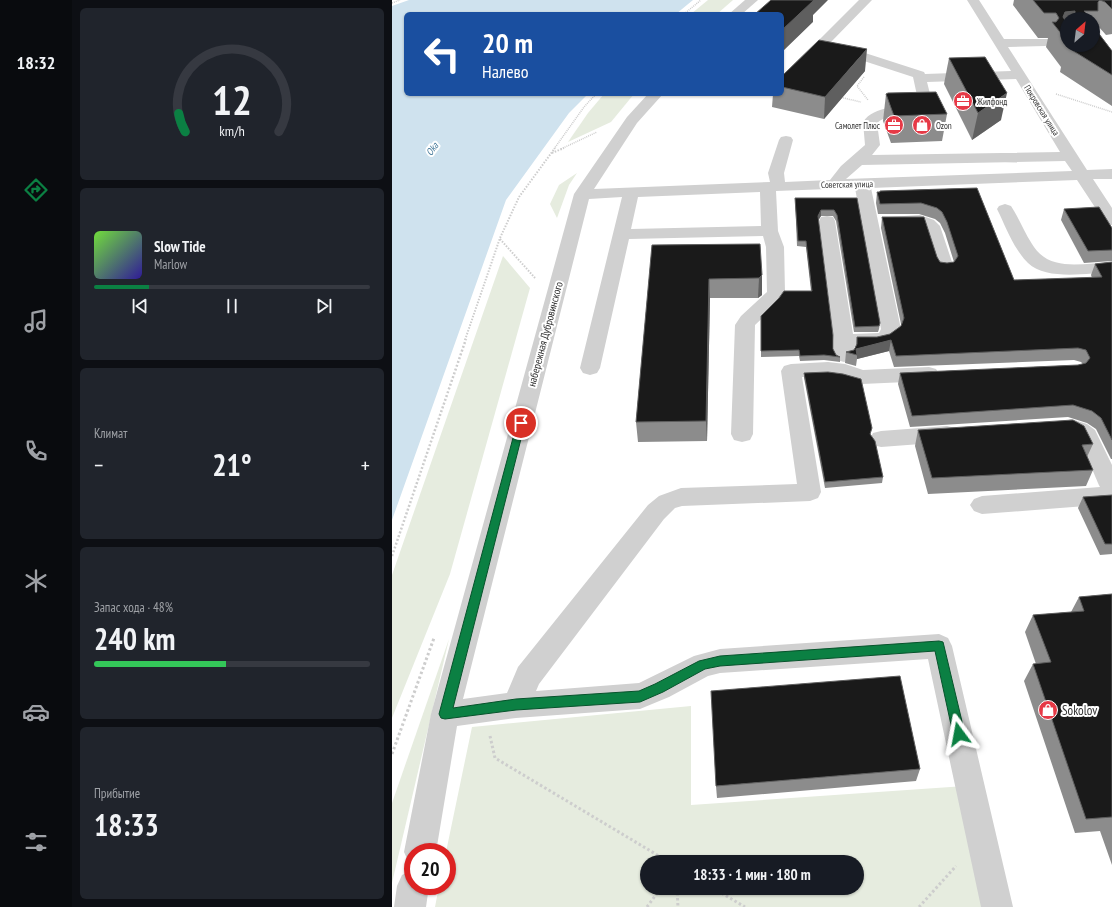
<!DOCTYPE html>
<html lang="ru">
<head>
<meta charset="utf-8">
<style>
  body { margin:0; font-family:"PT Sans Narrow",sans-serif; background:#20242c; color:#f1f3f6; height:100vh; display:flex; flex-direction:column; font-size:15px; white-space:nowrap }
  * { box-sizing:border-box; margin:0 }
  p { font-size:13px; color:#9ea1a6 }
  .icon { flex:none; width:22px; height:22px; fill:none; stroke:currentColor; stroke-width:2; stroke-linecap:round; stroke-linejoin:round }
  .map { position:relative; flex:1; overflow:hidden }
  .side { display:flex; flex-direction:column; gap:8px; padding:8px; background:#0d0f14; width:320px }
  .side>* { flex:none }
  .guide { position:absolute; left:12px; top:12px; width:380px; height:84px; border-radius:6px; box-shadow:0 1px 3px #0004; background:#1a4fa0; color:#fff; overflow:hidden }
  .needle { width:26px; rotate:28deg }
  .buttons { position:absolute; left:668px; top:12px; display:grid; gap:8px }
  .buttons a { display:grid; place-items:center; width:40px; height:40px; border-radius:50%; background:#171b24; box-shadow:0 1px 3px #0004; font-size:20px }
  .speed { position:absolute; left:12px; top:843px; display:flex; gap:8px; font-size:20px; font-weight:700; text-align:center }
  .speed>* { display:grid; place-content:center; width:52px; height:52px; border-radius:50%; background:#171b24; box-shadow:0 1px 3px #0004; line-height:1 }
  .speed .limit { border:6px solid #d22; background:#fff; color:#111 }
  .pin { position:absolute; display:grid; place-items:center; width:34px; height:34px; color:#fff; margin:-17px; border:2px solid #fff; border-radius:50%; box-shadow:0 1px 4px #0007 }
  .me { position:absolute; width:44px; margin:-22px; rotate:347deg; stroke-linejoin:round; filter:drop-shadow(0 0 3px #0008) }
  .turn { display:flex; align-items:center; gap:14px; height:84px; padding:0 12px; font-size:18px }
  .turn .icon { width:52px; height:52px; stroke-width:2.5 }
  .turn b { display:block; font-size:28px; line-height:34px }
  .big { font-size:30px; font-weight:700; line-height:1.1 }
  .side .card { flex:1; display:flex; flex-direction:column; justify-content:center; gap:6px; min-width:0; padding:0 14px; border-radius:6px; background:#20242c }
  .side .dial { align-items:center; gap:0 }
  .dial svg { height:104px; overflow:visible; fill:none; stroke:#363941; stroke-width:7; stroke-linecap:round; text-anchor:middle }
  .dial text { fill:#f1f3f6; stroke:none }
  .song { display:flex; align-items:center; gap:12px }
  .cover { width:48px; height:48px; border-radius:6px; background:linear-gradient(135deg,hsl(100 70% 55%),hsl(250 70% 35%)) }
  .played { height:4px; border-radius:2px; background:linear-gradient(90deg,#0b8043 20%,#363941 20%) }
  .keys { display:flex; justify-content:space-around; direction:ltr }
  .heat { display:flex; justify-content:space-between; align-items:center; font-size:22px; direction:ltr }
  .charge { height:6px; border-radius:3px; background:linear-gradient(90deg,#34c759 48%,#363941 0) }
  .trip { position:absolute; left:248px; top:855px; width:224px; height:40px; border-radius:20px; background:#171b24; box-shadow:0 1px 3px #0004; font-weight:700; line-height:40px; text-align:center }
  main { display:flex; flex:1; min-height:0 }
  .tab-bar { display:flex; flex-direction:column; width:72px; justify-content:space-around; align-items:center; background:#090b0e; color:#9ea1a6 }
  .tab-bar .icon { width:28px; height:28px }
  .tab-bar .current { color:#0b8043 }
  .tab-bar b { font-size:18px; color:#f1f3f6 }
  .map>svg:first-child { display:block }
  .green { fill:#e6ecdf; fill-rule:evenodd }
  .water { fill:#cfe2ee }
  .lines { fill:none; stroke-linecap:round; stroke-linejoin:round }
  .path-far3 { stroke:#cdcdcd; stroke-width:1.5; stroke-dasharray:1 1; stroke-linecap:butt }
  .path-far2 { stroke:#cdcdcd; stroke-width:2; stroke-dasharray:1.5 1.5; stroke-linecap:butt }
  .path-far1 { stroke:#cdcdcd; stroke-width:2.5; stroke-dasharray:2 2; stroke-linecap:butt }
  .path { stroke:#cdcdcd; stroke-width:3; stroke-dasharray:2.5 2.5; stroke-linecap:butt }
  .minor { fill:#d0d0d0; fill-rule:evenodd }
  .wall { fill:#8c8c8c; fill-rule:evenodd }
  .shaded-wall { fill:#5f5f5f }
  .building { fill:#1a1a1a; stroke:#5f5f5f }
  .route { fill:#0b8043; stroke:#07532c }
  .labels { text-anchor:middle; dominant-baseline:central; stroke-width:4; stroke-linejoin:round; paint-order:stroke }
  .far-poi-label { font-size:9px; fill:#333; stroke:#fff; text-anchor:start }
  .far-street-label { font-size:9px; fill:#333; stroke:#fff }
  .far-water-label { font-size:10px; font-style:italic; fill:#3f7597; stroke:#fff }
  .street-label { font-size:11px; fill:#333; stroke:#fff }
  .near-poi-label { font-size:13px; fill:#333; stroke:#fff; text-anchor:start }
</style>
</head>
<body>
<main>
<nav class="tab-bar">
<b>18:32</b>
<svg class="icon current" aria-label="directions" viewBox="0 0 24 24"><path d="M12 3l9 9-9 9-9-9zM9 14v-3h6M13 9l2 2-2 2"/></svg>
<svg class="icon" aria-label="music" viewBox="0 0 24 24"><path d="M9 18V5l10-2v13"/><circle cx="6" cy="18" r="3"/><circle cx="16" cy="16" r="3"/></svg>
<svg class="icon" aria-label="phone" viewBox="0 0 24 24"><path d="M5 4h4l2 5-3 2q2 4 5 5l2-3 5 2v4C11 20 4 13 5 4z"/></svg>
<svg class="icon" aria-label="climate" viewBox="0 0 24 24"><path d="M12 3v18M4 7l16 10M4 17L20 7"/></svg>
<svg class="icon" aria-label="car" viewBox="0 0 24 24"><path d="M5 17H2v-5l4-1 3-4h7l3 4 3 1v5h-3M9 17h6M6 11h13"/><circle cx="7" cy="17" r="2"/><circle cx="17" cy="17" r="2"/></svg>
<svg class="icon" aria-label="filters" viewBox="0 0 24 24"><path d="M4 7h16M4 17h16"/><circle cx="9" cy="7" r="2"/><circle cx="15" cy="17" r="2"/></svg>
</nav>
<section class="side">
<div class="card dial"><svg viewBox="0 0 100 80">
<path d="M14 69A42 42 0 1 1 86 69"/>
<path d="M14 69A42 42 0 0 1 9 55" stroke="#0b8043"/>
<text x="50" y="56" font-size="32" font-weight="700">12</text>
<text x="50" y="72" font-size="11">km/h</text>
</svg></div>
<div class="card">
<div class="song"><i class="cover"></i><div><b>Slow Tide</b><p>Marlow</p></div></div>
<div class="played"></div>
<div class="keys"><svg class="icon" aria-label="previous" viewBox="0 0 24 24"><path d="M18 5L8 12l10 7zM5 5v14"/></svg><svg class="icon" aria-label="pause" viewBox="0 0 24 24"><path d="M8 5v14M16 5v14"/></svg><svg class="icon" aria-label="next" viewBox="0 0 24 24"><path d="M6 5l10 7-10 7zM19 5v14"/></svg></div>
</div>
<div class="card"><p>Климат</p>
<div class="heat"><a>−</a><b class="big">21°</b><a>+</a></div>
</div>
<div class="card"><p>Запас хода · 48%</p><b class="big">240 km</b><div class="charge"></div></div>
<div class="card"><p>Прибытие</p><b class="big">18:33</b></div>
</section>
<div class="map">
<svg width="720" height="907" viewBox="0 0 720 907">
  <rect width="100%" height="100%" fill="#fff"/>
  <g class="green">
    <polygon points="316,0 341,0 325,14 299,14"/>
    <polygon points="212,94 242,94 219,122 176,142 196,113"/>
    <polygon points="185,173 177,185 165,218 158,204 167,185"/>
    <polygon points="111,256 138,288 58,574 0,718 0,575"/>
    <polygon points="57,639 0,883 0,803"/>
    <path d="M299 706V805L573 786 598 907H43L47 886H55L54 852 80 727ZM255 862H465V888H255Z"/>
  </g>
  <polygon class="water" points="17,0 301,0 284,14 14,14 14,94 196,94 177,113 114,200 0,520 0,6"/>
  <g class="lines">
    <g class="path-far3">
      <polyline points="0,3 8,0"/>
      <polyline points="292,14 309,0"/>
      <polyline points="472,77 465,86 476,100"/>
      <polyline points="664,94 720,112"/>
      <polyline points="447,97 469,102"/>
      <polyline points="162,149 192,107 204,94"/>
      <polyline points="169,149 205,132"/>
    </g>
    <g class="path-far2">
      <polyline points="160,153 172,148"/>
      <polyline points="108,239 143,278"/>
      <polyline points="73,340 108,238 127,197 163,148"/>
    </g>
    <polyline class="path-far1" points="0,556 74,339"/>
    <g class="path">
      <polyline points="98,736 103,758 277,862"/>
      <polyline points="0,754 42,638"/>
      <polyline points="285,888 286,907"/>
      <polyline points="321,888 353,907"/>
      <polyline points="255,907 269,888"/>
      <polyline points="527,907 564,866"/>
    </g>
    <g class="minor">
      <polygon points="353,0 366,0 350,14 337,14"/>
      <path d="M467 0H480L439 42 532 72 533 74 619 71 575 0H587L612 39H657L659 42 657 45 653 46 616 47 695 170 720 169V179H701L720 208V225L714 224 685 180 479 188 509 329C502 350 480 346 462 347V355L459 360 452 362 445 360 442 355V341L427 221 429 217 435 216 441 217 443 221 461 334 487 333 489 329 463 188 384 191 386 231 392 247 393 292 386 303 363 325 361 434 358 440 350 442 342 440 339 434 343 325 349 316 375 292 374 247 371 236 237 239 208 368 205 373 198 375 191 373 188 368 230 197 197 199 71 699 115 693 126 667 256 505 267 496 289 488 405 484 389 371 392 366 399 364 436 362 453 364 471 370 537 367 544 369 547 374 544 379 537 381 470 384 451 378 436 376 410 377 429 492 426 498 418 501 290 506 283 508 272 519 147 684 144 691 247 683 302 656 328 649 547 634 556 638 560 646 621 907H589L536 659 328 673 316 676 277 697 248 709 124 718 65 726 44 852H21V865L17 863 12 852 39 714 182 194 235 117 256 94H271L245 123 202 189 378 182 376 173 387 140 389 137 394 136 399 137 401 140 392 173 393 182 438 180 449 166 473 145 471 122C483 104 508 110 526 100L521 77 426 46 424 43ZM624 79 668 152 480 155 488 145 485 123C500 110 528 119 540 102L535 82ZM673 161 680 171 454 179 470 165ZM368 192 369 226 239 229 246 197Z"/>
      <path d="M613 204 619 206C627 218 632 232 640 244 657 273 691 263 720 262V272C696 273 655 281 636 263 621 248 614 227 605 209L607 206Z"/>
      <path d="M528 215 542 220 548 226 562 268 559 272 553 273 547 272 544 268 532 228C522 222 508 227 497 225L495 221 497 217Z"/>
      <path d="M679 419 695 424 703 430 720 465V504L590 514 582 511 578 505 582 499 590 496 708 487C703 477 692 447 686 440 680 434 673 435 668 427L671 422Z"/>
      <polygon points="555,426 563,428 566,434 563,440 555,442 489,447 481,445 478,439 481,433 489,431"/>
      <polygon points="21,870 21,886 37,886 34,907 2,907 5,886 10,875"/>
    </g>
  </g>
  <g class="wall">
    <path d="M622 0H720V34L714 35 706 26 702 25V27L720 51V106L668 72 669 67 654 47 656 38H646L621 5ZM675 19H701V45H675Z"/>
    <polygon points="557,58 609,120 580,140 552,84"/>
    <polygon points="473,71 432,119 380,107 381,94 390,94 390,76"/>
    <polygon points="494,94 555,114 550,141 499,143 491,121"/>
    <polygon points="585,188 622,280 700,278 699,275 703,264 720,262 720,459 719,459 704,429 695,423 676,417 518,427 506,384 508,373 686,365 691,364 689,362 682,360 502,367 497,351 465,359 464,366 453,363 454,352 462,350 464,346 465,337 485,337 498,334 509,326 509,324 489,228 490,217 545,257 548,262 555,263 562,262 553,233 548,223 543,219 527,214 486,214 484,203 485,192 487,192 488,191"/>
    <polygon points="403,198 465,198 488,323 487,329 486,332 462,332 444,221 441,216 429,216 426,220 441,349 444,355 448,357 448,362 432,360 408,361 407,356 369,357 369,316 419,291 414,247 405,246"/>
    <polygon points="672,209 720,228 720,261 692,263 669,220"/>
    <polygon points="368,244 370,295 366,298 318,298 315,441 246,442 244,422 260,245"/>
    <polygon points="412,373 479,434 478,435 491,477 490,483 433,488 412,378"/>
    <polygon points="526,430 701,444 695,457 701,470 694,486 536,494 523,446"/>
    <polygon points="720,495 720,554 708,555 686,508 691,497"/>
    <polygon points="720,594 720,865 708,831 683,833 632,681 641,664 644,664 633,632 641,615 679,612 687,597"/>
    <polygon points="528,769 524,781 325,798 324,786"/>
  </g>
  <g class="shaded-wall">
    <polygon points="416,0 436,0 421,15 421,22 390,52 390,30"/>
    <polygon points="683,11 681,19 675,19 675,36 671,17 673,12"/>
    <polygon points="475,49 473,71 432,119 433,97"/>
    <polygon points="615,93 609,120 580,140 586,113"/>
    <polygon points="429,210 429,216 426,221 426,216"/>
    <polygon points="370,275 370,295 366,298 367,278"/>
    <polygon points="317,279 318,298 315,441 314,421"/>
    <polygon points="499,340 497,351 465,359 465,355 464,349"/>
  </g>
  <g class="building">
    <polygon points="379,0 422,0 390,30 390,14 363,14"/>
    <polygon points="641,0 720,0 720,9 713,2 708,0 706,2 706,11 692,11 695,14 691,14 695,19 683,19 683,11 673,12 671,17 673,20 675,20 675,41 660,22 664,22 667,18 664,13 652,13"/>
    <polygon points="701,26 720,51 720,75 675,47 675,45 701,45"/>
    <polygon points="427,40 475,49 433,97 390,87 390,76"/>
    <polygon points="593,57 615,93 586,113 557,58"/>
    <polygon points="544,92 555,114 502,116 494,94 496,93"/>
    <polygon points="585,188 622,280 710,277 703,264 720,262 720,440 709,418 700,411 681,405 520,416 508,373 686,365 694,363 698,358 694,350 686,348 504,356 499,340 464,349 465,355 454,352 462,350 465,344 465,337 485,337 498,334 509,326 512,318 490,217 532,217 545,257 548,262 555,263 562,262 566,256 555,222 550,212 545,208 529,203 488,204 485,192 488,192 488,191"/>
    <polygon points="403,198 465,198 488,323 487,326 463,327 445,215 442,210 429,210 426,216 441,335 441,349 444,355 448,357 432,355 408,356 407,350 369,351 369,316 387,298 392,291 420,291 414,241 406,241"/>
    <polygon points="707,207 720,228 720,250 696,251 672,209"/>
    <polygon points="368,244 370,275 367,278 317,279 314,421 244,422 260,245"/>
    <polygon points="436,372 451,374 469,379 480,428 478,434 483,441 491,477 433,482 412,373"/>
    <polygon points="681,420 692,426 701,444 690,445 701,470 540,478 526,430"/>
    <polygon points="720,495 720,544 713,544 691,497"/>
    <polygon points="720,594 720,817 694,819 641,664 659,662 641,615 692,611 687,597"/>
    <polygon points="508,676 528,769 324,786 319,691"/>
  </g>
  <polygon class="route" points="129,420 133,423 61,708 124,699 247,691 263,684 307,661 328,656 547,641 551,642 552,646 573,734 571,738 567,740 563,738 561,734 543,651 328,666 313,669 271,692 248,702 124,710 53,719 49,718 47,714 125,423"/>
  <defs>
    <g id="office-disc" transform="scale(1)"><circle r="9.5" fill="#e63946" stroke="#fff"/><path d="M-6-3h4V-5.5h4V-3h4V5H-6ZM-1-4.5V-3h2v-1.5ZM-6 0V1H6V0Z" fill="#fff"/></g>
    <g id="shop-disc" transform="scale(1)"><circle r="9.5" fill="#e63946" stroke="#fff"/><path d="M-5-2.5h2.3a2.7 3.5 0 0 1 5.4 0H5L5.5 6h-11ZM-1.5-2.5h3a1.5 2.3 0 0 0-3 0Z" fill="#fff"/></g>
  </defs>
  <g fill-rule="evenodd">
    <use href="#office-disc" x="571" y="101"/>
    <use href="#office-disc" x="502" y="125"/>
    <use href="#shop-disc" x="530" y="125"/>
    <use href="#shop-disc" x="656" y="710"/>
  </g>
  <g class="labels">
    <g class="far-poi-label">
      <text x="585" y="101">Жилфонд</text>
      <text x="488" y="125" text-anchor="end">Самолет Плюс</text>
      <text x="544" y="125">Ozon</text>
    </g>
    <g class="far-street-label">
      <text transform="translate(650 110) rotate(58)">Покровская улица</text>
      <text transform="translate(455 184) rotate(-1)">Советская улица</text>
    </g>
    <g class="far-water-label">
      <text transform="translate(40 149) rotate(-54)">Oka</text>
    </g>
    <g class="street-label">
      <text transform="translate(153 334) rotate(-75)">набережная Дубровинского</text>
    </g>
    <g class="near-poi-label">
      <text x="670" y="710">Sokolov</text>
    </g>
  </g>
</svg>
<div class="buttons">
<a><svg class="needle" viewBox="-14 -14 28 28"><path d="M0-13l5 13h-10z" fill="#e53935"/><path d="M0 13l5-13h-10z" fill="#9ea1a6"/></svg></a>
</div>
<div class="speed"><div class="limit">20</div></div>
<div class="pin" style="left:129px;top:423px;background:#d93025"><svg class="icon" aria-label="arrive" viewBox="0 0 24 24"><path d="M6 21V4h12l-3 4 3 4H6"/></svg></div>
<svg class="me" style="left:567px;top:734px" viewBox="-20 -20 40 40"><path d="M0-17L14 15 0 8-14 15z" fill="#0b8043" stroke="#fff" stroke-width="4"/></svg>
<div class="trip">18:33 · 1 мин · 180 m</div>
<div class="guide">
<div class="turn"><svg class="icon" aria-label="left" viewBox="0 0 24 24"><path d="M17 20v-9H6M10 6l-5 5 5 5"/></svg><div><b>20 m</b>Налево</div></div>
</div>
</div>
</main>
</body>
</html>
